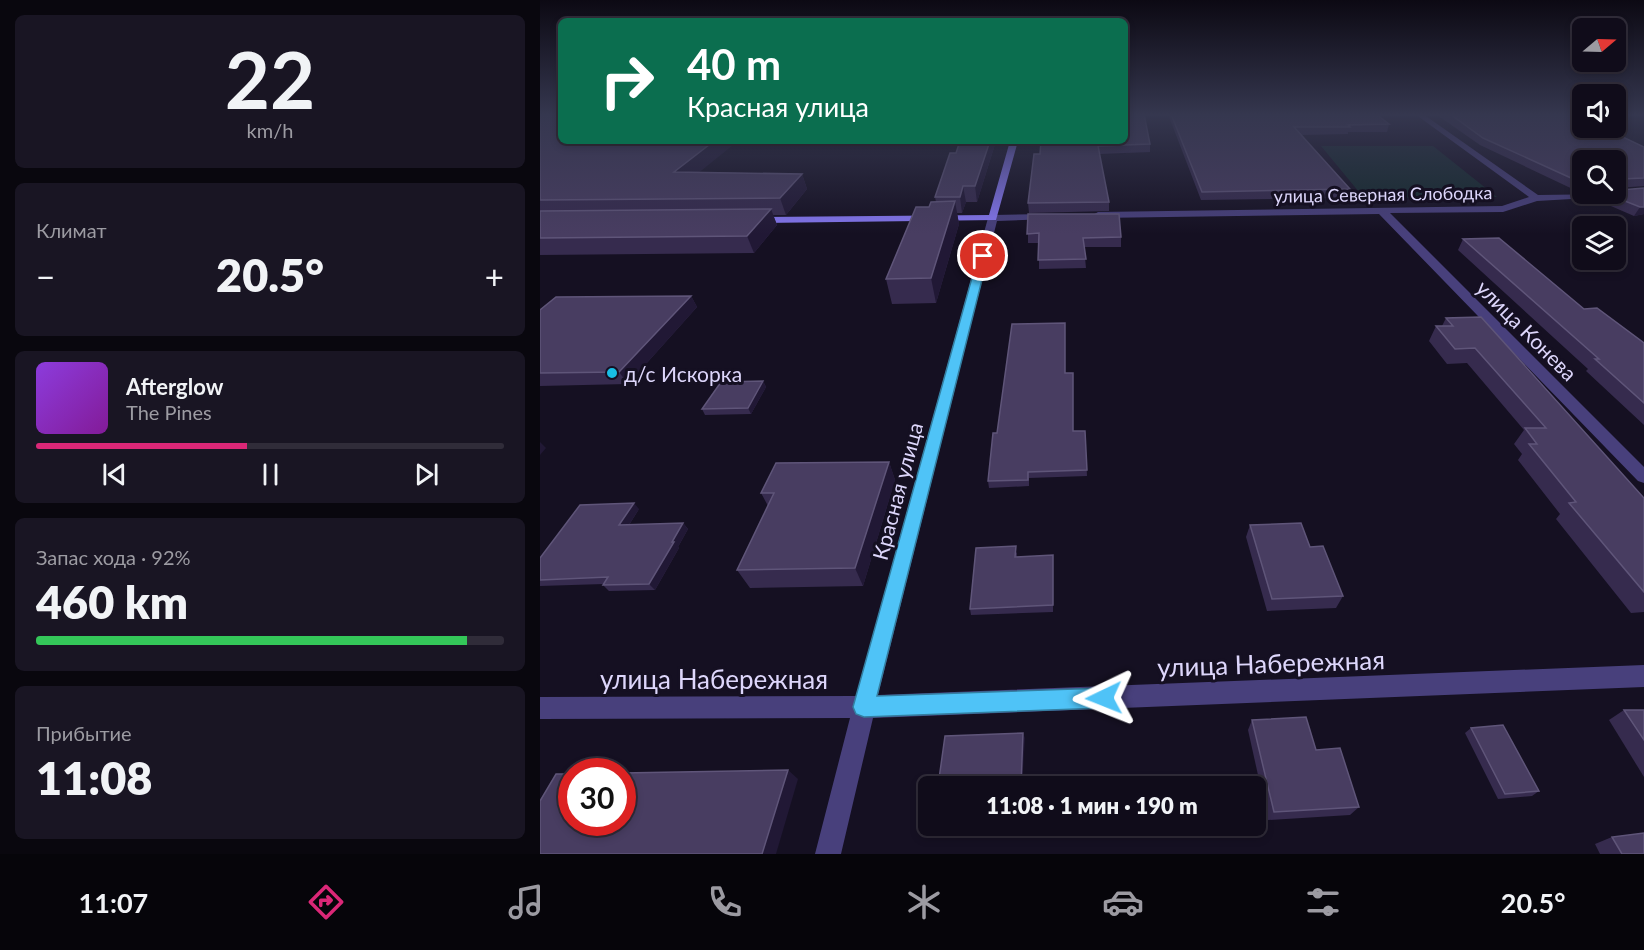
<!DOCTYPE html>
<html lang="ru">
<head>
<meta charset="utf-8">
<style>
  body { margin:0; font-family:Lato,sans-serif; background:#191523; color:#f1f3f6; height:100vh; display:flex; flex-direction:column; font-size:22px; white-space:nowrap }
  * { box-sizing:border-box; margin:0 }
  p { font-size:20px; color:#9c9ba2 }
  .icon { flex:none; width:33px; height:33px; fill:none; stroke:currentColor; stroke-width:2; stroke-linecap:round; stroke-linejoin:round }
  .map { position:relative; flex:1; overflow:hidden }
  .drawer { display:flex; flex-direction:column; gap:15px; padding:15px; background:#09070e; width:540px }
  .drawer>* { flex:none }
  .banner { position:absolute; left:18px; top:18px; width:570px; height:126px; border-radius:9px; box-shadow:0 3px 9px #0003,0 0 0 2px #302c39; background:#0b6e4f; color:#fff; overflow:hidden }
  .needle { width:39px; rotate:71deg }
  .buttons { position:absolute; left:1032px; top:18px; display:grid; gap:12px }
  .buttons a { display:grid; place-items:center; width:54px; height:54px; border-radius:9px; background:#100c1a; box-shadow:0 3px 9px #0003,0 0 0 2px #302c39; font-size:30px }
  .speed { position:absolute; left:18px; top:758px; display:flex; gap:12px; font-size:30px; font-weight:700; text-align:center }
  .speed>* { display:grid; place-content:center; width:78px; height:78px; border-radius:50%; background:#100c1a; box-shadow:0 3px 9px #0003,0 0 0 2px #302c39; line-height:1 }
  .speed .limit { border:9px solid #d22; background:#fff; color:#111 }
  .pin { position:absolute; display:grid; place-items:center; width:51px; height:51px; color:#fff; margin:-26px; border:3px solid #fff; border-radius:50%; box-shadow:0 2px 6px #0007 }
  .me { position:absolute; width:66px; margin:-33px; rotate:268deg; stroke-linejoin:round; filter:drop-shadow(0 0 4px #0008) }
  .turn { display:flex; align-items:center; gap:21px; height:126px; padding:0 30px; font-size:27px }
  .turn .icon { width:78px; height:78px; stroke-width:2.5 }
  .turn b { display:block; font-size:42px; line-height:51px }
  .big { font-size:45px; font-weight:800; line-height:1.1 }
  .drawer .tile { flex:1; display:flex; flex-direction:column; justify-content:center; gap:9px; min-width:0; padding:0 21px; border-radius:9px; background:#191523 }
  .drawer .dial { align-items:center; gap:0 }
  .dial b { font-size:78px; line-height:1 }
  .song { display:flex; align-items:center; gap:18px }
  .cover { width:72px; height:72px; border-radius:9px; background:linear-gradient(135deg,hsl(270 70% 55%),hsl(290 70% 35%)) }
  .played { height:6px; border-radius:3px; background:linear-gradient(90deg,#db2777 45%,#302c39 45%) }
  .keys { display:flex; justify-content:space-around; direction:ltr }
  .heat { display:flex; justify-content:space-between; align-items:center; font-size:33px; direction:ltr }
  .charge { height:9px; border-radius:4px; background:linear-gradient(90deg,#34c759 92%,#302c39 0) }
  .trip { position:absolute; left:378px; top:776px; width:348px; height:60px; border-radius:9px; background:#100c1a; box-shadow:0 3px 9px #0003,0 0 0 2px #302c39; font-weight:800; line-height:60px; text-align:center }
  .tab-bar { display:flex; height:96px; justify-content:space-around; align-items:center; background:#06050a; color:#9c9ba2 }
  .tab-bar .icon { width:42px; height:42px }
  .tab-bar .on { color:#db2777 }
  .tab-bar b { font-size:27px; color:#f1f3f6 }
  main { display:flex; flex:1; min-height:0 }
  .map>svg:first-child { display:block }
  .green { fill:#142a2c }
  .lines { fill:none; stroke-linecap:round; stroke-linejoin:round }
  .minor { fill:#48407c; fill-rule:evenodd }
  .secondary { fill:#8577f1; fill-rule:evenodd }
  .wall { fill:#362b4e }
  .shaded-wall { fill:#211835 }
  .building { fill:#483d61; stroke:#5f5579; stroke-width:1.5 }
  .route { fill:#4fc3f7; stroke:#337fa1; stroke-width:1.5 }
  .poi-dot { fill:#18bee5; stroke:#151022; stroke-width:2 }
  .labels { text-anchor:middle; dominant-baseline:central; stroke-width:6; stroke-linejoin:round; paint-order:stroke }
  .far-street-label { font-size:18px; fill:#ddd6fb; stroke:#151022 }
  .street-label { font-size:21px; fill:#ddd6fb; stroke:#151022 }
  .poi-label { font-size:21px; fill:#ddd6fb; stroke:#151022; text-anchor:start }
  .near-street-label { font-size:26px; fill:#ddd6fb; stroke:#151022 }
</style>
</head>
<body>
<main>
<section class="drawer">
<div class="tile dial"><b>22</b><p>km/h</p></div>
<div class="tile"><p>Климат</p>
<div class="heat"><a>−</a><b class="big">20.5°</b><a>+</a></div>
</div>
<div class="tile">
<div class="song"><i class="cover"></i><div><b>Afterglow</b><p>The Pines</p></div></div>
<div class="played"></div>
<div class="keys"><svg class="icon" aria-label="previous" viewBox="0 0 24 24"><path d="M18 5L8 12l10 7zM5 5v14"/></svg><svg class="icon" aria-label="pause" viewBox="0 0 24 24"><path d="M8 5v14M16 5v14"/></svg><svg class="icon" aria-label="next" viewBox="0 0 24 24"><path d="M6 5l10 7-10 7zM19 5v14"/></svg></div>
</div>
<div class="tile"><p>Запас хода · 92%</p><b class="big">460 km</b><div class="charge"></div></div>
<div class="tile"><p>Прибытие</p><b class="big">11:08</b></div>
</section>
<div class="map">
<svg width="1104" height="854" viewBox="0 0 1104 854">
  <rect width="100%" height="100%" fill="#151022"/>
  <polygon class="green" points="781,146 893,146 957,197 824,198"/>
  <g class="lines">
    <g class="minor">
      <polygon points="875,114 883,114 998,195 1070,194 1066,197 997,201 963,212 850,213 1104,467 1104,483 1098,481 839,214 558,218 553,215 558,212 962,206 989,197"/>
      <polygon points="507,214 510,215 510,219 457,221 338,695 1104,665 1104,687 333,718 301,854 275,854 310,718 0,719 0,697 316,696 448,218 453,215"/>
    </g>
    <polygon class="secondary" points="470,141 478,141 456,220 216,223 211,220 216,217 449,215"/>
  </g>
  <g class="wall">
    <polygon points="0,114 160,172 262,174 267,189 246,215 233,215 237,225 214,253 0,255"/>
    <polygon points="628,114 873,114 837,115 849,124 847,132 808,132 808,134 761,135 810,189 808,198 661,200"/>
    <polygon points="888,114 1036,114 1104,147 1104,186 1077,188 1081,190 1104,188 1104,214 1094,216 1057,200 1060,194 1076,194 1076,160 1042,160 1042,192 1039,192 940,145 897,115"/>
    <polygon points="420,141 456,141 437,202 426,202 422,213 417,213 419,224 396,303 352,304 346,279 389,207 396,202 395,197 416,153"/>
    <polygon points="501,141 610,144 610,152 559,154 569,202 569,211 489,213 488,203 500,154"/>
    <polygon points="488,214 581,237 581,247 544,247 546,268 499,269 499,243 488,243"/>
    <polygon points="923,239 1104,343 1104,425 1046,371 1048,369 918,250"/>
    <polygon points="151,296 157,307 88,384 0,386 0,310"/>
    <polygon points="906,318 1104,498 1104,612 1091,613 1016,519 1020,514 978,460 982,454 974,444 984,430 927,363 907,364 889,341 896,326 902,326"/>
    <polygon points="525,373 533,431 545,431 547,476 489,478 489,486 449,488 448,481 457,433"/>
    <polygon points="223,381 226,387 211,414 165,415 162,409"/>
    <polygon points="349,462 355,480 323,586 210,588 197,570 228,506 221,493"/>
    <polygon points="99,509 89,525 143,523 148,529 138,547 139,548 115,590 69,591 63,585 64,584 0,586 0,558"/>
    <polygon points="710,525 770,547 803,596 796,608 727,611 706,537"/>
    <polygon points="477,552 477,557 513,562 513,612 431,615 430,609"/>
    <polygon points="1084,710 1104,710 1104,777 1069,720"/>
    <polygon points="712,720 819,807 810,815 728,820 708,730"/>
    <polygon points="931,728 999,791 992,796 958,799 925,733"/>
    <polygon points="393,825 471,825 395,828"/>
    <polygon points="1072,837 1104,854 1060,854 1055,844"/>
  </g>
  <g class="shaded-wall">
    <polygon points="174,141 198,141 141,187 134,172"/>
    <polygon points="450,141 456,141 437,202 435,186"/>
    <polygon points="262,174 267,189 246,215 240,198"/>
    <polygon points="423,186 426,202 422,213 420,197"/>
    <polygon points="415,201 419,224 396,303 391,278"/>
    <polygon points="1100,207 1104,207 1104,214 1094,216"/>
    <polygon points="231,209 237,225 214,253 207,236"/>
    <polygon points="151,296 157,307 88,384 79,372"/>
    <polygon points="223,381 226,387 211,414 208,408"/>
    <polygon points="0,442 6,448 0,455"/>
    <polygon points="349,462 355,480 323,586 315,568"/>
    <polygon points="94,503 99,509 85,531 79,525"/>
    <polygon points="143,523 148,529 138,547 139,548 115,590 109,584"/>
    <polygon points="483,733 485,738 482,786 481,786"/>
    <polygon points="248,770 258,779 236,854 222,854"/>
  </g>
  <g class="building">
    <polygon points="4,114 21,114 21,141 174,141 134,172 262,174 240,198 0,200 0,116"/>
    <polygon points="585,114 604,114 610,144 558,146 569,202 488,203 494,154 500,154 501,141 585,141"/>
    <polygon points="631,114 836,114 849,124 808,125 810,127 754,127 810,189 662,192"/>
    <polygon points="910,114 1036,114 1042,118 1042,128 1064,128 1104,147 1104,178 1081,179 1076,184 1076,160 1042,160 1042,183 943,138"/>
    <polygon points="420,141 450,141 435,186 423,186 420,197 395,197 410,153 416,153"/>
    <polygon points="1076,187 1081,190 1104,188 1104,207 1100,207 1067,194 1076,194"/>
    <polygon points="415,201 391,278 346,279 376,207 389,207 391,202"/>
    <polygon points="231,209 207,236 0,238 0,211"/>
    <polygon points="488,214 579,214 581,237 543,238 546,259 498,260 499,233 487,234"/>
    <polygon points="959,238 1044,309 1057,308 1104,343 1104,403 1055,359 1059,359 923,239"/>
    <polygon points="151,296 79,372 0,373 0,310 16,297"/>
    <polygon points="941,317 1104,498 1104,592 1029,503 1036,502 989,444 997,444 985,428 1006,428 935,348 915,349 896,326 913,326 906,318"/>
    <polygon points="525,323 525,373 533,373 533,431 545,431 547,470 488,472 488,480 448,481 453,433 457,433 472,324"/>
    <polygon points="223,381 208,408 162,409 181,382"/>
    <polygon points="349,462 315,568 197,570 234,493 221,493 236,463"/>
    <polygon points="94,503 79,525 143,523 132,542 134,542 109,584 63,585 68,577 0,580 0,558 40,505"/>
    <polygon points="761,523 770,547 783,546 803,596 732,599 710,525"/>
    <polygon points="476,546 475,557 513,555 513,605 430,609 436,548"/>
    <polygon points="1084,710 1104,710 1104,740"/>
    <polygon points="766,717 776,750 800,748 819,807 734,812 712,720"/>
    <polygon points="963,725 999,791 965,794 931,728"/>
    <polygon points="483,733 481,786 398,786 405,736"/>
    <polygon points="248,770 222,854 0,854 0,801 16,774 32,774 32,822 82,822 82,773"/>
    <polygon points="1104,833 1104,854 1082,854 1072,837"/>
  </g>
  <linearGradient id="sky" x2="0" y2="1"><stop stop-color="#0c0913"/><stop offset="0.49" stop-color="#35374f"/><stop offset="1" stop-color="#35374f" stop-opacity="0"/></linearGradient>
  <rect width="1104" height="234" fill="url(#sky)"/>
  <polygon class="route" points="443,253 448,256 337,696 564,688 571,690 574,698 571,705 564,708 324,717 316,714 313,707 438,256"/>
  <circle class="poi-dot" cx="72" cy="373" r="6"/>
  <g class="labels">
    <g class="far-street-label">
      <text transform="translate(843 194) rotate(-1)">улица Северная Слободка</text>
    </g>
    <g class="street-label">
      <text transform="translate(987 330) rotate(45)">улица Конева</text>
      <text transform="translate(357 491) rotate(-75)">Красная улица</text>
    </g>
    <g class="poi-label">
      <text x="84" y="373">д/с Искорка</text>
    </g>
    <g class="near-street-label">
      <text transform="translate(731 663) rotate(-2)">улица Набережная</text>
      <text x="174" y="679">улица Набережная</text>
    </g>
  </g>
</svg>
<div class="buttons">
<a><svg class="needle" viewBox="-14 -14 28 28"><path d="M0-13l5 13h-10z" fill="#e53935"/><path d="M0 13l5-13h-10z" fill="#9c9ba2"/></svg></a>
<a><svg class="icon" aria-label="sound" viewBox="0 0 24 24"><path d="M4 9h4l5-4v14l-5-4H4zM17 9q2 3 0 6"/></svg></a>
<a><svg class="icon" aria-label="search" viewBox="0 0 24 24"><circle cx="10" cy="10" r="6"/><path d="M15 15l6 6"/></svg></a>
<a><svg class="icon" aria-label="layers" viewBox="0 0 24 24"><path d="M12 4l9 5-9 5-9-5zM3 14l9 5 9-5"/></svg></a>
</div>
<div class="speed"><div class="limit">30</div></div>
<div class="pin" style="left:443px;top:256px;background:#d93025"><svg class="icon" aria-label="arrive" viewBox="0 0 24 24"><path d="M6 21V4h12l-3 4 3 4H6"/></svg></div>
<svg class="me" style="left:564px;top:698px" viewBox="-20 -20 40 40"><path d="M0-17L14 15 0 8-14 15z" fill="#4fc3f7" stroke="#fff" stroke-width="4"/></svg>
<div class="trip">11:08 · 1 мин · 190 m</div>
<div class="banner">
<div class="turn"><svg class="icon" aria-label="right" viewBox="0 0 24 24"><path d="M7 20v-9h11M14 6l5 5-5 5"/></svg><div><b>40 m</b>Красная улица</div></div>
</div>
</div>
</main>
<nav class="tab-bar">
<b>11:07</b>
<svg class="icon on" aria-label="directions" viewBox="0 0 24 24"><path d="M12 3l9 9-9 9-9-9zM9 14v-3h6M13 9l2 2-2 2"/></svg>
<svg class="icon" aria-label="music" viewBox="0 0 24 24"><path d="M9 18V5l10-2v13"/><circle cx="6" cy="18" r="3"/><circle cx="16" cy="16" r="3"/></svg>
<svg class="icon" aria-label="phone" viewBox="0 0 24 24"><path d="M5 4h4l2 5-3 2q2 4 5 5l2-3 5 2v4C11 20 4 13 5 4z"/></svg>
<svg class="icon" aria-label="climate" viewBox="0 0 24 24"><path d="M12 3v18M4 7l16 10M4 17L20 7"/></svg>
<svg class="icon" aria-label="car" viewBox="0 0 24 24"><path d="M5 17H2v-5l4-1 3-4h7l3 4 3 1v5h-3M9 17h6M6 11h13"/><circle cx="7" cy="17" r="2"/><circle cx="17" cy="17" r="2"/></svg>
<svg class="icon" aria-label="filters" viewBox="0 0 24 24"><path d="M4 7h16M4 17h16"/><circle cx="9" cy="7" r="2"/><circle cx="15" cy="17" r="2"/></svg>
<b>20.5°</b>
</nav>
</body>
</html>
